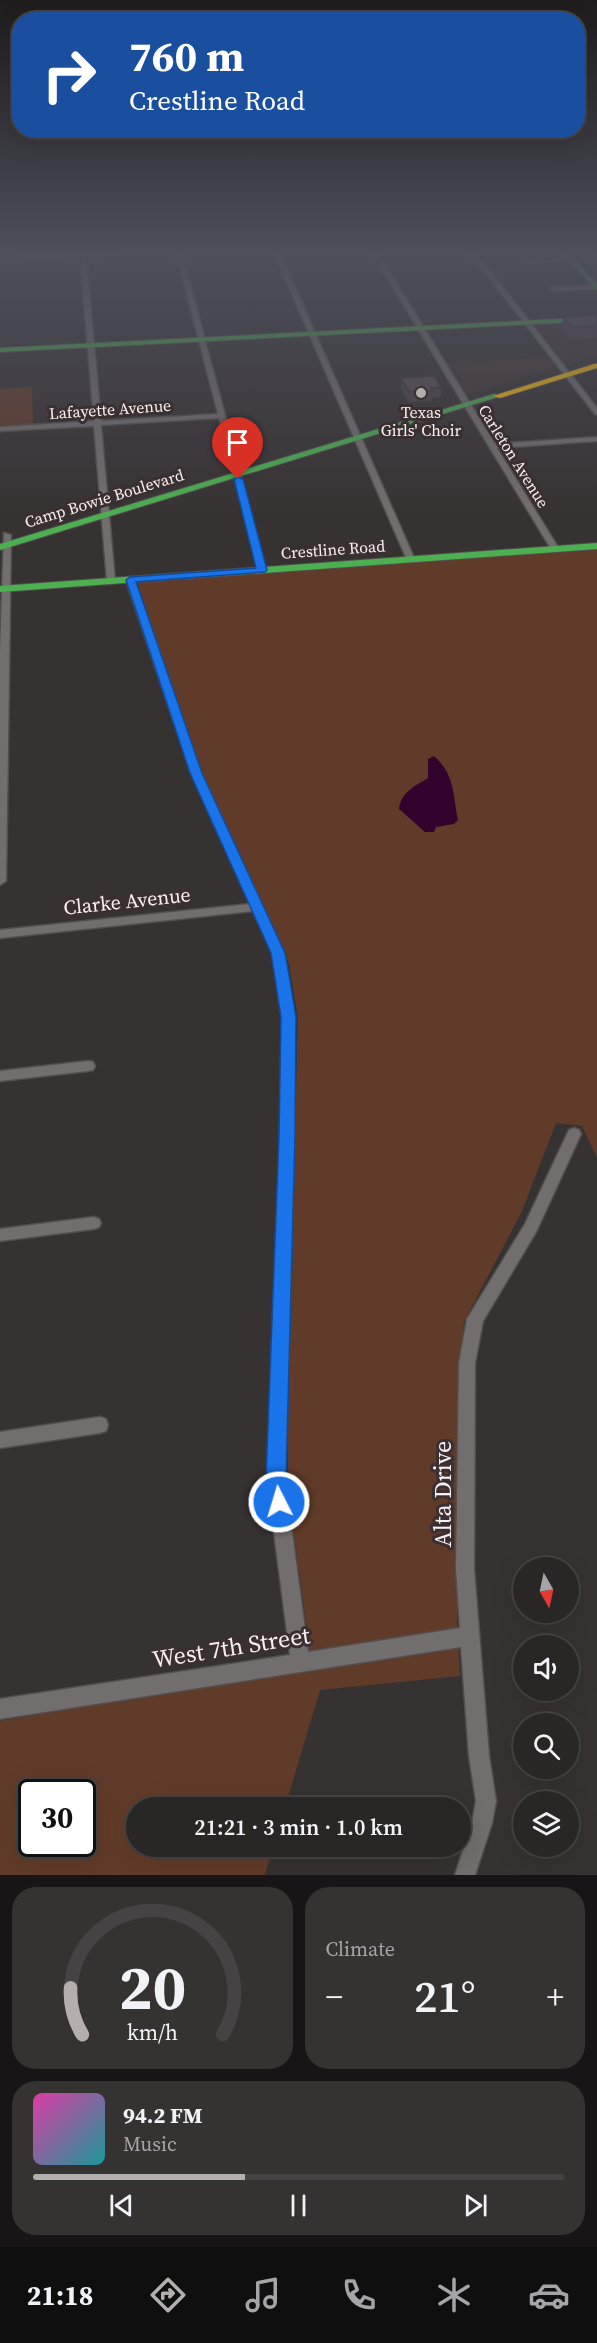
<!DOCTYPE html>
<html lang="en">
<head>
<meta charset="utf-8">
<style>
  body { margin:0; font-family:"Source Serif 4",serif; background:#353232; color:#f1f3f6; height:100vh; display:flex; flex-direction:column; font-size:22px; white-space:nowrap }
  * { box-sizing:border-box; margin:0 }
  p { font-size:20px; color:#a5a5a7 }
  .icon { flex:none; width:33px; height:33px; fill:none; stroke:currentColor; stroke-width:2; stroke-linecap:round; stroke-linejoin:round }
  .map { position:relative; height:1875px; overflow:hidden }
  .drawer { display:flex; flex-direction:column; gap:12px; padding:12px; background:#171515; flex:1 }
  .drawer>* { flex:none }
  .guide { position:absolute; left:12px; top:12px; width:573px; height:126px; border-radius:24px; box-shadow:0 6px 24px #0002,0 0 0 2px #454343; background:#1a4fa0; color:#fff; overflow:hidden }
  .needle { width:39px; rotate:171deg }
  .fabs { position:absolute; left:513px; top:1557px; display:grid; gap:12px }
  .fabs a { display:grid; place-items:center; width:66px; height:66px; border-radius:50%; background:#292626; box-shadow:0 6px 24px #0002,0 0 0 2px #454343; font-size:30px }
  .speed { position:absolute; left:18px; top:1779px; display:flex; gap:12px; font-size:30px; font-weight:700; text-align:center }
  .speed>* { display:grid; place-content:center; width:78px; height:78px; border-radius:50%; background:#292626; box-shadow:0 6px 24px #0002,0 0 0 2px #454343; line-height:1 }
  .speed .limit { border:3px solid #111; border-radius:9px; background:#fff; color:#111 }
  .pin { position:absolute; display:grid; place-items:center; width:51px; height:51px; color:#fff; margin:-62px -26px; border-radius:50% 50% 50% 0; rotate:-45deg; box-shadow:0 0 6px #0007 }
  .pin .icon { rotate:45deg }
  .me { position:absolute; width:66px; margin:-33px; rotate:355deg; stroke-linejoin:round; filter:drop-shadow(0 0 4px #0008) }
  .turn { display:flex; align-items:center; gap:21px; height:126px; padding:0 18px; font-size:27px }
  .turn .icon { width:78px; height:78px; stroke-width:2.5 }
  .turn b { display:block; font-size:42px; line-height:51px }
  .big { font-size:45px; font-weight:600; line-height:1.1 }
  .drawer .tile { flex:1; display:flex; flex-direction:column; justify-content:center; gap:9px; min-width:0; padding:0 21px; border-radius:24px; background:#353232 }
  .drawer .dial { align-items:center; gap:0 }
  .dial svg { height:156px; overflow:visible; fill:none; stroke:#454343; stroke-width:7; stroke-linecap:round; text-anchor:middle }
  .dial text { fill:#f1f3f6; stroke:none }
  .song { display:flex; align-items:center; gap:18px }
  .cover { width:72px; height:72px; border-radius:9px; background:linear-gradient(135deg,hsl(320 70% 55%),hsl(180 70% 35%)) }
  .played { height:6px; border-radius:3px; background:linear-gradient(90deg,#b4aeae 40%,#454343 40%) }
  .keys { display:flex; justify-content:space-around; direction:ltr }
  .heat { display:flex; justify-content:space-between; align-items:center; font-size:33px; direction:ltr }
  .drawer .tiles { flex:1; display:grid; gap:12px; grid-template-columns:1fr 1fr }
  .tile:last-child { grid-column:span 2 }
  .trip { position:absolute; left:126px; top:1797px; width:345px; height:60px; border-radius:30px; background:#292626; box-shadow:0 6px 24px #0002,0 0 0 2px #454343; font-weight:600; line-height:60px; text-align:center }
  .tab-bar { display:flex; height:96px; justify-content:space-around; align-items:center; background:#100f0f; color:#a5a5a7 }
  .tab-bar .icon { width:42px; height:42px }
  .tab-bar .current { color:#b4aeae }
  .tab-bar b { font-size:27px; color:#f1f3f6 }
  .map>svg:first-child { display:block }
  .built { fill:#443536 }
  .green { fill:#613b29; fill-rule:evenodd }
  .water { fill:#31042e }
  .lines { fill:none; stroke-linecap:round; stroke-linejoin:round }
  .street-casing { stroke:#524e4e; stroke-width:3 }
  .fast-casing { stroke:#524e4e; stroke-width:2 }
  .slow-casing { stroke:#524e4e; stroke-width:2 }
  .street { fill:#736e6e; fill-rule:evenodd }
  .fast { fill:#4caf50; fill-rule:evenodd }
  .slow { fill:#ffc107; fill-rule:evenodd }
  .wall { fill:#4d4046 }
  .building { fill:#5a4b51; stroke:#3f3439; stroke-width:1.5 }
  .route { fill:#1a73e8; stroke:#114b97; stroke-width:1.5 }
  .poi-dot { fill:#b4aeae; stroke:#3a2f31; stroke-width:2 }
  .labels { text-anchor:middle; dominant-baseline:central; stroke-width:6; stroke-linejoin:round; paint-order:stroke }
  .far-street-label { font-size:16px; fill:#f7f0f1; stroke:#3a2f31 }
  .far-poi-label { font-size:16px; fill:#f7f0f1; stroke:#3a2f31 }
  .street-label { font-size:20px; fill:#f7f0f1; stroke:#3a2f31 }
  .near-street-label { font-size:24px; fill:#f7f0f1; stroke:#3a2f31 }
</style>
</head>
<body>
<div class="map">
<svg width="597" height="1875" viewBox="0 0 597 1875">
  <rect width="100%" height="100%" fill="#373232"/>
  <polygon class="built" points="597,318 597,356 461,396 441,363 553,357 527,322"/>
  <g class="green">
    <polygon points="32,387 33,425 0,427 0,389"/>
    <path d="M597 549V1158L582 1126 556 1123 522 1211 464 1322 458 1376 457 1626 460 1676 320 1690 285 1807 136 1808V1846L273 1847 265 1875H0V1721L294 1671 309 1643 288 1491V1376L298 1018 289 964 201 770 177 706 137 582ZM32 1792H82V1844H32Z"/>
  </g>
  <path class="water" d="M434 756C455 774 453 796 458 820L454 824 436 827 434 832H425L399 809C401 792 415 786 428 778V759Z"/>
  <g class="lines">
    <g class="street-casing">
      <g id="street">
        <polygon points="87,253 127,253 86,256 101,421 218,414 176,253 182,253 266,570 265,572 258,570 219,418 101,425 115,581 111,584 107,581 94,426 0,431 0,427 94,421 80,257 0,261 0,257"/>
        <polygon points="274,253 280,253 415,560 414,562 407,560"/>
        <polygon points="372,253 378,253 495,444 597,437 597,441 497,448 559,549 558,551 551,549"/>
        <polygon points="470,253 476,253 597,408 597,415 595,414"/>
        <polygon points="597,256 597,260 527,263 524,261"/>
        <polygon points="597,285 597,289 553,291 550,289 553,287"/>
        <polygon points="4,533 11,535 6,881 0,885 0,652"/>
        <polygon points="130,577 134,580 201,773 284,953 294,1018 294,1136 285,1479 308,1652 460,1628 456,1569 459,1363 467,1319 525,1224 569,1130 574,1128 579,1130 581,1134 536,1232 483,1321 475,1363 474,1569 489,1756 496,1801 492,1823 475,1875 455,1875 472,1823 476,1801 469,1756 461,1647 0,1719 0,1699 290,1655 267,1479 280,1136 282,1018 272,953 253,911 0,938 0,930 250,904 191,773 126,580"/>
        <polygon points="88,1061 93,1062 95,1066 93,1070 88,1071 0,1081 0,1071"/>
        <polygon points="94,1217 99,1219 101,1223 99,1227 94,1229 0,1241 0,1229"/>
        <polygon points="100,1417 106,1419 108,1425 106,1431 100,1433 0,1448 0,1432"/>
      </g>
    </g>
    <g class="fast-casing">
      <g id="fast">
        <polygon points="561,253 568,253 597,284 597,290"/>
        <polygon points="597,317 597,321 0,352 0,348"/>
        <polygon points="494,394 501,396 0,550 0,544"/>
        <polygon points="597,543 597,549 0,592 0,586"/>
      </g>
    </g>
    <g class="slow-casing">
      <polygon id="slow" points="594,364 597,364 597,368 500,398 493,396"/>
    </g>
    <use href="#street" class="street"/>
    <use href="#fast" class="fast"/>
    <use href="#slow" class="slow"/>
  </g>
  <g class="wall">
    <polygon points="597,315 597,338 569,339 561,329 563,317"/>
    <polygon points="401,378 441,388 441,397 432,398 432,401 408,402 401,388"/>
  </g>
  <g class="building">
    <polygon points="597,315 597,326 571,327 563,317"/>
    <polygon points="435,376 441,388 431,388 432,391 409,392 401,378"/>
  </g>
  <linearGradient id="sky" x2="0" y2="1"><stop stop-color="#1e1c1c"/><stop offset="0.49" stop-color="#4d4f5a"/><stop offset="1" stop-color="#4d4f5a" stop-opacity="0"/></linearGradient>
  <rect width="597" height="516" fill="url(#sky)"/>
  <polygon class="route" points="238,477 243,479 267,570 265,572 136,582 202,773 285,953 289,975 296,1017 295,1136 286,1479 289,1502 286,1509 279,1512 272,1509 266,1479 279,1136 281,1017 271,953 190,773 126,580 130,577 256,568 234,479"/>
  <circle class="poi-dot" cx="421" cy="393" r="6"/>
  <g class="labels">
    <g class="far-street-label">
      <text transform="translate(110 409) rotate(-4)">Lafayette Avenue</text>
      <text transform="translate(514 456) rotate(58)">Carleton Avenue</text>
      <text transform="translate(104 498) rotate(-17)">Camp Bowie Boulevard</text>
      <text transform="translate(333 549) rotate(-4)">Crestline Road</text>
    </g>
    <g class="far-poi-label">
      <text x="421" y="412">Texas<tspan x="421" dy="18">Girls' Choir</tspan></text>
    </g>
    <g class="street-label">
      <text transform="translate(127 901) rotate(-6)">Clarke Avenue</text>
    </g>
    <g class="near-street-label">
      <text transform="translate(442 1494) rotate(-90)">Alta Drive</text>
      <text transform="translate(231 1647) rotate(-9)">West 7th Street</text>
    </g>
  </g>
</svg>
<div class="fabs">
<a><svg class="needle" viewBox="-14 -14 28 28"><path d="M0-13l5 13h-10z" fill="#e53935"/><path d="M0 13l5-13h-10z" fill="#a5a5a7"/></svg></a>
<a><svg class="icon" aria-label="sound" viewBox="0 0 24 24"><path d="M4 9h4l5-4v14l-5-4H4zM17 9q2 3 0 6"/></svg></a>
<a><svg class="icon" aria-label="search" viewBox="0 0 24 24"><circle cx="10" cy="10" r="6"/><path d="M15 15l6 6"/></svg></a>
<a><svg class="icon" aria-label="layers" viewBox="0 0 24 24"><path d="M12 4l9 5-9 5-9-5zM3 14l9 5 9-5"/></svg></a>
</div>
<div class="speed"><div class="limit">30</div></div>
<div class="pin" style="left:238px;top:479px;background:#d93025"><svg class="icon" aria-label="arrive" viewBox="0 0 24 24"><path d="M6 21V4h12l-3 4 3 4H6"/></svg></div>
<svg class="me" style="left:279px;top:1502px" viewBox="-20 -20 40 40"><circle r="17" fill="#1a73e8" stroke="#fff" stroke-width="3"/><path d="M0-11L8 9 0 5-8 9z" fill="#fff"/></svg>
<div class="trip">21:21 · 3 min · 1.0 km</div>
<div class="guide">
<div class="turn"><svg class="icon" aria-label="right" viewBox="0 0 24 24"><path d="M7 20v-9h11M14 6l5 5-5 5"/></svg><div><b>760 m</b>Crestline Road</div></div>
</div>
</div>
<section class="drawer">
<div class="tiles">
<div class="tile dial"><svg viewBox="0 0 100 80">
<path d="M14 69A42 42 0 1 1 86 69"/>
<path d="M14 69A42 42 0 0 1 8 45" stroke="#b4aeae"/>
<text x="50" y="56" font-size="32" font-weight="700">20</text>
<text x="50" y="72" font-size="11">km/h</text>
</svg></div>
<div class="tile"><p>Climate</p>
<div class="heat"><a>−</a><b class="big">21°</b><a>+</a></div>
</div>
<div class="tile">
<div class="song"><i class="cover"></i><div><b>94.2 FM</b><p>Music</p></div></div>
<div class="played"></div>
<div class="keys"><svg class="icon" aria-label="previous" viewBox="0 0 24 24"><path d="M18 5L8 12l10 7zM5 5v14"/></svg><svg class="icon" aria-label="pause" viewBox="0 0 24 24"><path d="M8 5v14M16 5v14"/></svg><svg class="icon" aria-label="next" viewBox="0 0 24 24"><path d="M6 5l10 7-10 7zM19 5v14"/></svg></div>
</div>
</div>
</section>
<nav class="tab-bar">
<b>21:18</b>
<svg class="icon current" aria-label="directions" viewBox="0 0 24 24"><path d="M12 3l9 9-9 9-9-9zM9 14v-3h6M13 9l2 2-2 2"/></svg>
<svg class="icon" aria-label="music" viewBox="0 0 24 24"><path d="M9 18V5l10-2v13"/><circle cx="6" cy="18" r="3"/><circle cx="16" cy="16" r="3"/></svg>
<svg class="icon" aria-label="phone" viewBox="0 0 24 24"><path d="M5 4h4l2 5-3 2q2 4 5 5l2-3 5 2v4C11 20 4 13 5 4z"/></svg>
<svg class="icon" aria-label="climate" viewBox="0 0 24 24"><path d="M12 3v18M4 7l16 10M4 17L20 7"/></svg>
<svg class="icon" aria-label="car" viewBox="0 0 24 24"><path d="M5 17H2v-5l4-1 3-4h7l3 4 3 1v5h-3M9 17h6M6 11h13"/><circle cx="7" cy="17" r="2"/><circle cx="17" cy="17" r="2"/></svg>
</nav>
</body>
</html>
